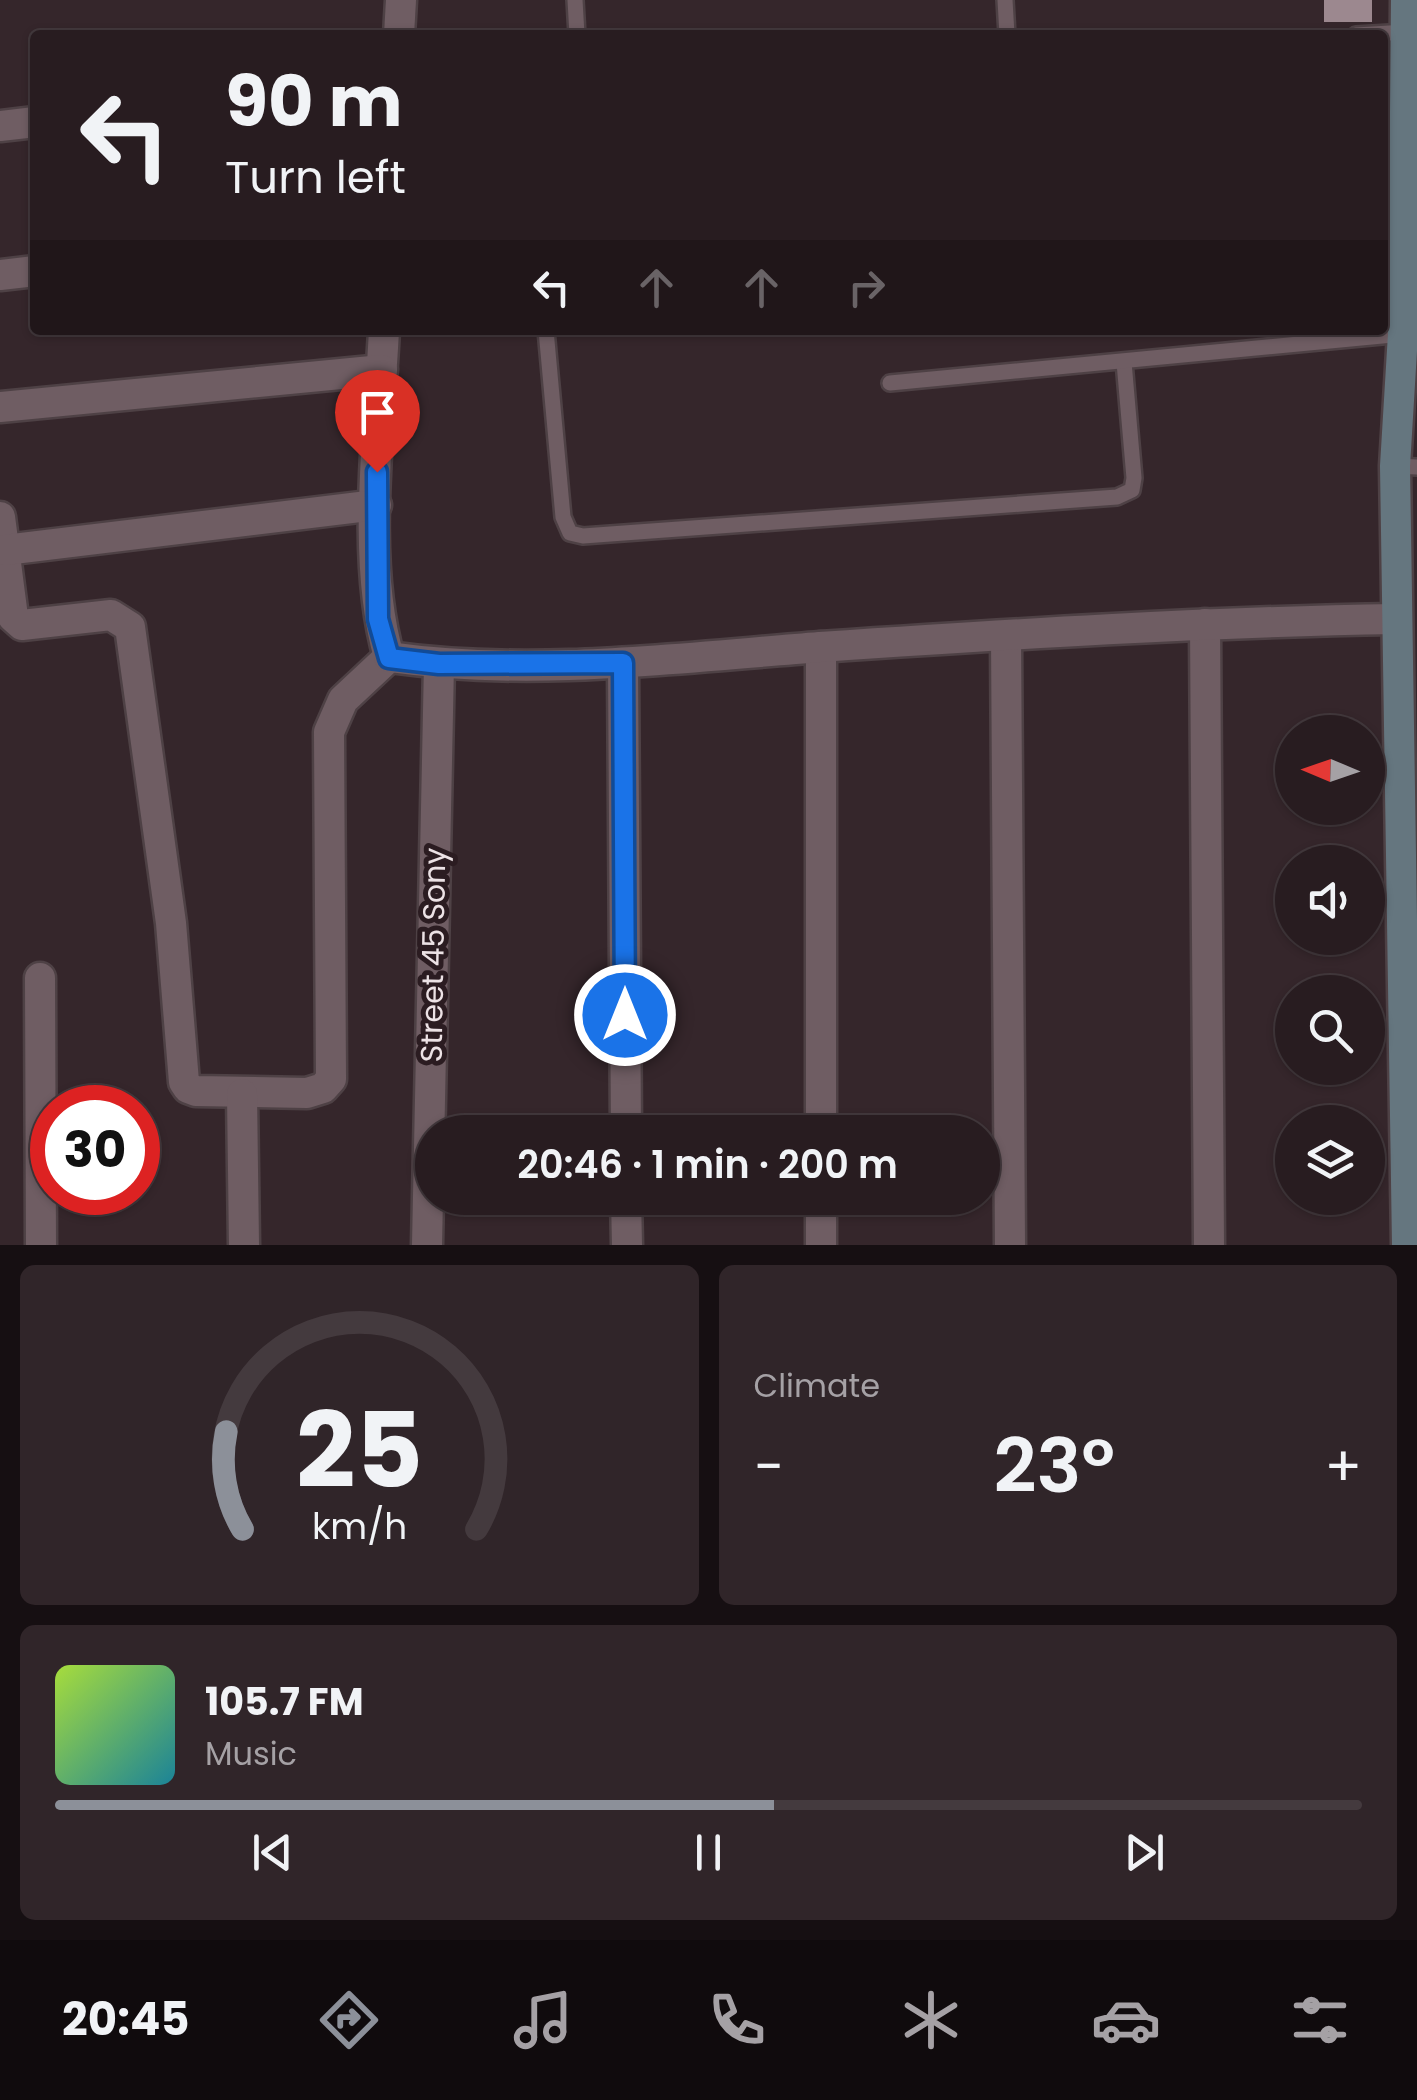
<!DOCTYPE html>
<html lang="en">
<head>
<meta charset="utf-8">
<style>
  body { margin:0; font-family:Poppins,sans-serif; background:#302529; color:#f1f3f6; height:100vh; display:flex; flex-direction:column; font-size:38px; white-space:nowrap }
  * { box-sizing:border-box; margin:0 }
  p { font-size:32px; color:#a5a1a5 }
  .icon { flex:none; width:55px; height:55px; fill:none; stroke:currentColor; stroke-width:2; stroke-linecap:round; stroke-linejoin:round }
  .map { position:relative; height:1245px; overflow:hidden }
  .details { display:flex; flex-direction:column; gap:20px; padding:20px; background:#160f12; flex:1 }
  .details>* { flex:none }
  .guide { position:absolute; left:30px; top:30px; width:1358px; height:305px; border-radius:10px; box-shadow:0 2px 8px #0004,0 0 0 2px #443a3e; background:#281c20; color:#f1f3f6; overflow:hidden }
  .needle { width:65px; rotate:272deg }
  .tools { position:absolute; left:1275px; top:715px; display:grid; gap:20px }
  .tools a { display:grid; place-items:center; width:110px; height:110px; border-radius:50%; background:#281c20; box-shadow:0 2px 8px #0004,0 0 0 2px #443a3e; font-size:50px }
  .speed { position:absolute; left:30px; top:1085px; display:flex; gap:20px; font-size:50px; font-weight:700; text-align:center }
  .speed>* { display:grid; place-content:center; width:130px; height:130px; border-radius:50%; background:#281c20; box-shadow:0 2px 8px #0004,0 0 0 2px #443a3e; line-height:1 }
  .speed .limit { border:15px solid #d22; background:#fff; color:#111 }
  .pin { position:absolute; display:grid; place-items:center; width:85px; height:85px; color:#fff; margin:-102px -42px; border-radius:50% 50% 50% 0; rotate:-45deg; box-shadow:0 0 10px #0007 }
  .pin .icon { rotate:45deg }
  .me { position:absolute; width:110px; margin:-55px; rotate:0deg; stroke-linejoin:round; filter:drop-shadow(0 0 8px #0008) }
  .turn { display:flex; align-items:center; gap:35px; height:210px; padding:0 30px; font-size:45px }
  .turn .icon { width:130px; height:130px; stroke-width:2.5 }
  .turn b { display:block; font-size:70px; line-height:85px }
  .lanes { display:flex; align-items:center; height:95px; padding:0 30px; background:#0003; justify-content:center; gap:50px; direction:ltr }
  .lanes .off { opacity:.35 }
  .big { font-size:75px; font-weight:600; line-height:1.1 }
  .details .widget { flex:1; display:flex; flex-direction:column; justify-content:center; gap:15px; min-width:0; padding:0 35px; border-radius:15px; background:#302529 }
  .details .dial { align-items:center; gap:0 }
  .dial svg { height:260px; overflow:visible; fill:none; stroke:#443a3e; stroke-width:7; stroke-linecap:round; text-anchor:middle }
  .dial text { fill:#f1f3f6; stroke:none }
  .song { display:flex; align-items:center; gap:30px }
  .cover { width:120px; height:120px; border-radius:15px; background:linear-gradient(135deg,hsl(80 70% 55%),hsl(190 70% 35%)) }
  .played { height:10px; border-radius:5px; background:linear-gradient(90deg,#8c9099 55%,#443a3e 55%) }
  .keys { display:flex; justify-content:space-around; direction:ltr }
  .heat { display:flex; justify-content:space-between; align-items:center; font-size:55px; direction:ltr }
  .details .tiles { flex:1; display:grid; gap:20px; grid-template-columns:1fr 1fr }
  .widget:last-child { grid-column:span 2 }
  .trip { position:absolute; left:415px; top:1115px; width:585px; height:100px; border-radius:50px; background:#281c20; box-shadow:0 2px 8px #0004,0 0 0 2px #443a3e; font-weight:600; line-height:100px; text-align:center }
  .dock { display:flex; height:160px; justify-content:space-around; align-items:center; background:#100b0d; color:#a5a1a5 }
  .dock .icon { width:70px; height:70px }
  .dock .active { color:#8c9099 }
  .dock b { font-size:45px; color:#f1f3f6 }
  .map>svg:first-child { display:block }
  .building { fill:#9c888f }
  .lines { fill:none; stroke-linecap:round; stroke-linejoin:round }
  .lane-casing { stroke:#4e4145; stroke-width:20 }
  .street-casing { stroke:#4e4145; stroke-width:35 }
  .secondary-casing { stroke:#4e4145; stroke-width:35 }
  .lane { stroke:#6f5d63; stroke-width:15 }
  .street { stroke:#6f5d63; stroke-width:30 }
  .secondary { stroke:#65767f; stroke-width:30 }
  .route-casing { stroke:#114b97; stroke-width:25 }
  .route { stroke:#1a73e8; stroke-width:18 }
  .labels { text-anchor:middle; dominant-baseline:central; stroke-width:10; stroke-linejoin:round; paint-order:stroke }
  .street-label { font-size:30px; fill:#ece2e5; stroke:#2b1c21 }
</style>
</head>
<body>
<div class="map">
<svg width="1417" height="1245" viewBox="0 0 1417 1245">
  <rect width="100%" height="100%" fill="#35262b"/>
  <rect class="building" x="1324" y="0" width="48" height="22"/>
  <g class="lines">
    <g class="lane-casing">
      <g id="lane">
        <polyline points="575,0 577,35"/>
        <polyline points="1005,0 1007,35"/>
        <polyline points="1356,35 1406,32"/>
        <polyline points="546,330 563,517 570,533 583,536 1117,497 1132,490 1134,478 1124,362"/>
        <polyline points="890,383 1403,334"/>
        <polyline points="1395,466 1417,467"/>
      </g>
    </g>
    <g class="street-casing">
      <g id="street">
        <polyline points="399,35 401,0"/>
        <polyline points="0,126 35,122"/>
        <polyline points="0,275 35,271"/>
        <path d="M384 330C379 431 361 560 389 657"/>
        <polyline points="0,407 382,370"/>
        <polyline points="0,517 13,617 22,625 111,615 130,627 171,923 184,1082 188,1088 196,1091 307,1093 323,1088 331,1079 329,732 343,700 389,657"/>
        <polyline points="5,550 376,505"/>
        <polyline points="1205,624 1209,1245"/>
        <polyline points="1006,636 1010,1245"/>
        <polyline points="821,647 821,1132"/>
        <path d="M389 657C531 677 678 658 820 647 1012 634 1204 622 1396 619"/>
        <polyline points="623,663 626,1132"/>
        <polyline points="40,978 41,1245"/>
        <polyline points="242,1094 244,1245"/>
        <polyline points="626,1198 627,1245"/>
        <polyline points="821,1198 821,1245"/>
        <polyline points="427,1245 439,664"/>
      </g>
    </g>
    <g class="secondary-casing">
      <polyline id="secondary" points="1406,0 1403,334 1395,466 1407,1245"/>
    </g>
    <use href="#lane" class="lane"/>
    <use href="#street" class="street"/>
    <use href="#secondary" class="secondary"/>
  </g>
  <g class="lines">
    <g class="route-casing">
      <polyline id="route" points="377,472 378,619 389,658 439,664 623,663 625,1015"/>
    </g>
    <use href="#route" class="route"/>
  </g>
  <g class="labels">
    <g class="street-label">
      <text transform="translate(433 955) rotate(-89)">Street 45 Sony</text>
    </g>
  </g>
</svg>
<div class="tools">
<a><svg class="needle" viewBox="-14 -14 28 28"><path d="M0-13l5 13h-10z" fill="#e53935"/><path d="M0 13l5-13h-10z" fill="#a5a1a5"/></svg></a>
<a><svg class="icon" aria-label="sound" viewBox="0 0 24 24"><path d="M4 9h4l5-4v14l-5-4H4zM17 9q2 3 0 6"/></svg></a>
<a><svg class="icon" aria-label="search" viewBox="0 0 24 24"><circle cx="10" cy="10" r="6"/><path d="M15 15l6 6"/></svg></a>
<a><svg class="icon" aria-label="layers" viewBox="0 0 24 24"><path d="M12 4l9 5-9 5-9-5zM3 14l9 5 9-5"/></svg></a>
</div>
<div class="speed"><div class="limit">30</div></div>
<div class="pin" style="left:377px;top:472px;background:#d93025"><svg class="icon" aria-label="arrive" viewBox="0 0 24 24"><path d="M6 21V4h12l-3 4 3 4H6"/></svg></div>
<svg class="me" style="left:625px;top:1015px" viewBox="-20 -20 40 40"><circle r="17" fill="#1a73e8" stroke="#fff" stroke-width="3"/><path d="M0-11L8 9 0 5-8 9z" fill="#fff"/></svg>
<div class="trip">20:46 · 1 min · 200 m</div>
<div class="guide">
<div class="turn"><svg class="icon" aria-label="left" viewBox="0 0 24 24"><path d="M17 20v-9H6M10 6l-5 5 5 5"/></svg><div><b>90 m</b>Turn left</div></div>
<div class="lanes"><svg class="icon" aria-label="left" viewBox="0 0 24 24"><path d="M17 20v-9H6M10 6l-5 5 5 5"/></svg><svg class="icon off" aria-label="ahead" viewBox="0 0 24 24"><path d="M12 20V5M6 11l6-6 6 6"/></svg><svg class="icon off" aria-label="ahead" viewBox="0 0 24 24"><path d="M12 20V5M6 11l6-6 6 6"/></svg><svg class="icon off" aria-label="right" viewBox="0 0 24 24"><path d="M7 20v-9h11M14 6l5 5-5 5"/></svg></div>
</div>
</div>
<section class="details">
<div class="tiles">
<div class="widget dial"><svg viewBox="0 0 100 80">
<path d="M14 69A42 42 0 1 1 86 69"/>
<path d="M14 69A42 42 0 0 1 9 39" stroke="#8c9099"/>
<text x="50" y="56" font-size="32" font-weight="700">25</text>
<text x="50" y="72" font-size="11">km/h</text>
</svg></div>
<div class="widget"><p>Climate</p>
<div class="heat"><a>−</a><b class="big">23°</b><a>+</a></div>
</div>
<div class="widget">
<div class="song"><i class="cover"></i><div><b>105.7 FM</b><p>Music</p></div></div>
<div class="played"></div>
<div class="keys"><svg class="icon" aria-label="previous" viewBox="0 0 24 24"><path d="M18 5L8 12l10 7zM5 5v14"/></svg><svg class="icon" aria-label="pause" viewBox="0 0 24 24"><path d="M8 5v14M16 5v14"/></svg><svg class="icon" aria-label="next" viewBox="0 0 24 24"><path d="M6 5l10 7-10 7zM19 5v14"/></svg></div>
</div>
</div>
</section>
<nav class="dock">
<b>20:45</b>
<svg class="icon active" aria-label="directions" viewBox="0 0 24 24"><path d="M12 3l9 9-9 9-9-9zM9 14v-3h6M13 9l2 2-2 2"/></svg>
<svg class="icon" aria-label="music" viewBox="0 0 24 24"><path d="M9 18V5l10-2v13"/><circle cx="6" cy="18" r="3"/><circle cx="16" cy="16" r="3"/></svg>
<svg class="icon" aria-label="phone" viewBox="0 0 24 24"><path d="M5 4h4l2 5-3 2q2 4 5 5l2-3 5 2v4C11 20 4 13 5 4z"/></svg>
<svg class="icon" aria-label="climate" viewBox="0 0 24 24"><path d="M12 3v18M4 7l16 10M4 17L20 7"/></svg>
<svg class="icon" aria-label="car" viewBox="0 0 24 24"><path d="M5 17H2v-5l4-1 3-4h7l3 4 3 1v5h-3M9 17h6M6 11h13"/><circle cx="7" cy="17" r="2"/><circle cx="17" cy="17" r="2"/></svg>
<svg class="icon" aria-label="filters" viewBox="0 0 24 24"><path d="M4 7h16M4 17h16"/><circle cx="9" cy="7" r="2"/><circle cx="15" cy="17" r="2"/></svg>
</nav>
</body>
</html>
